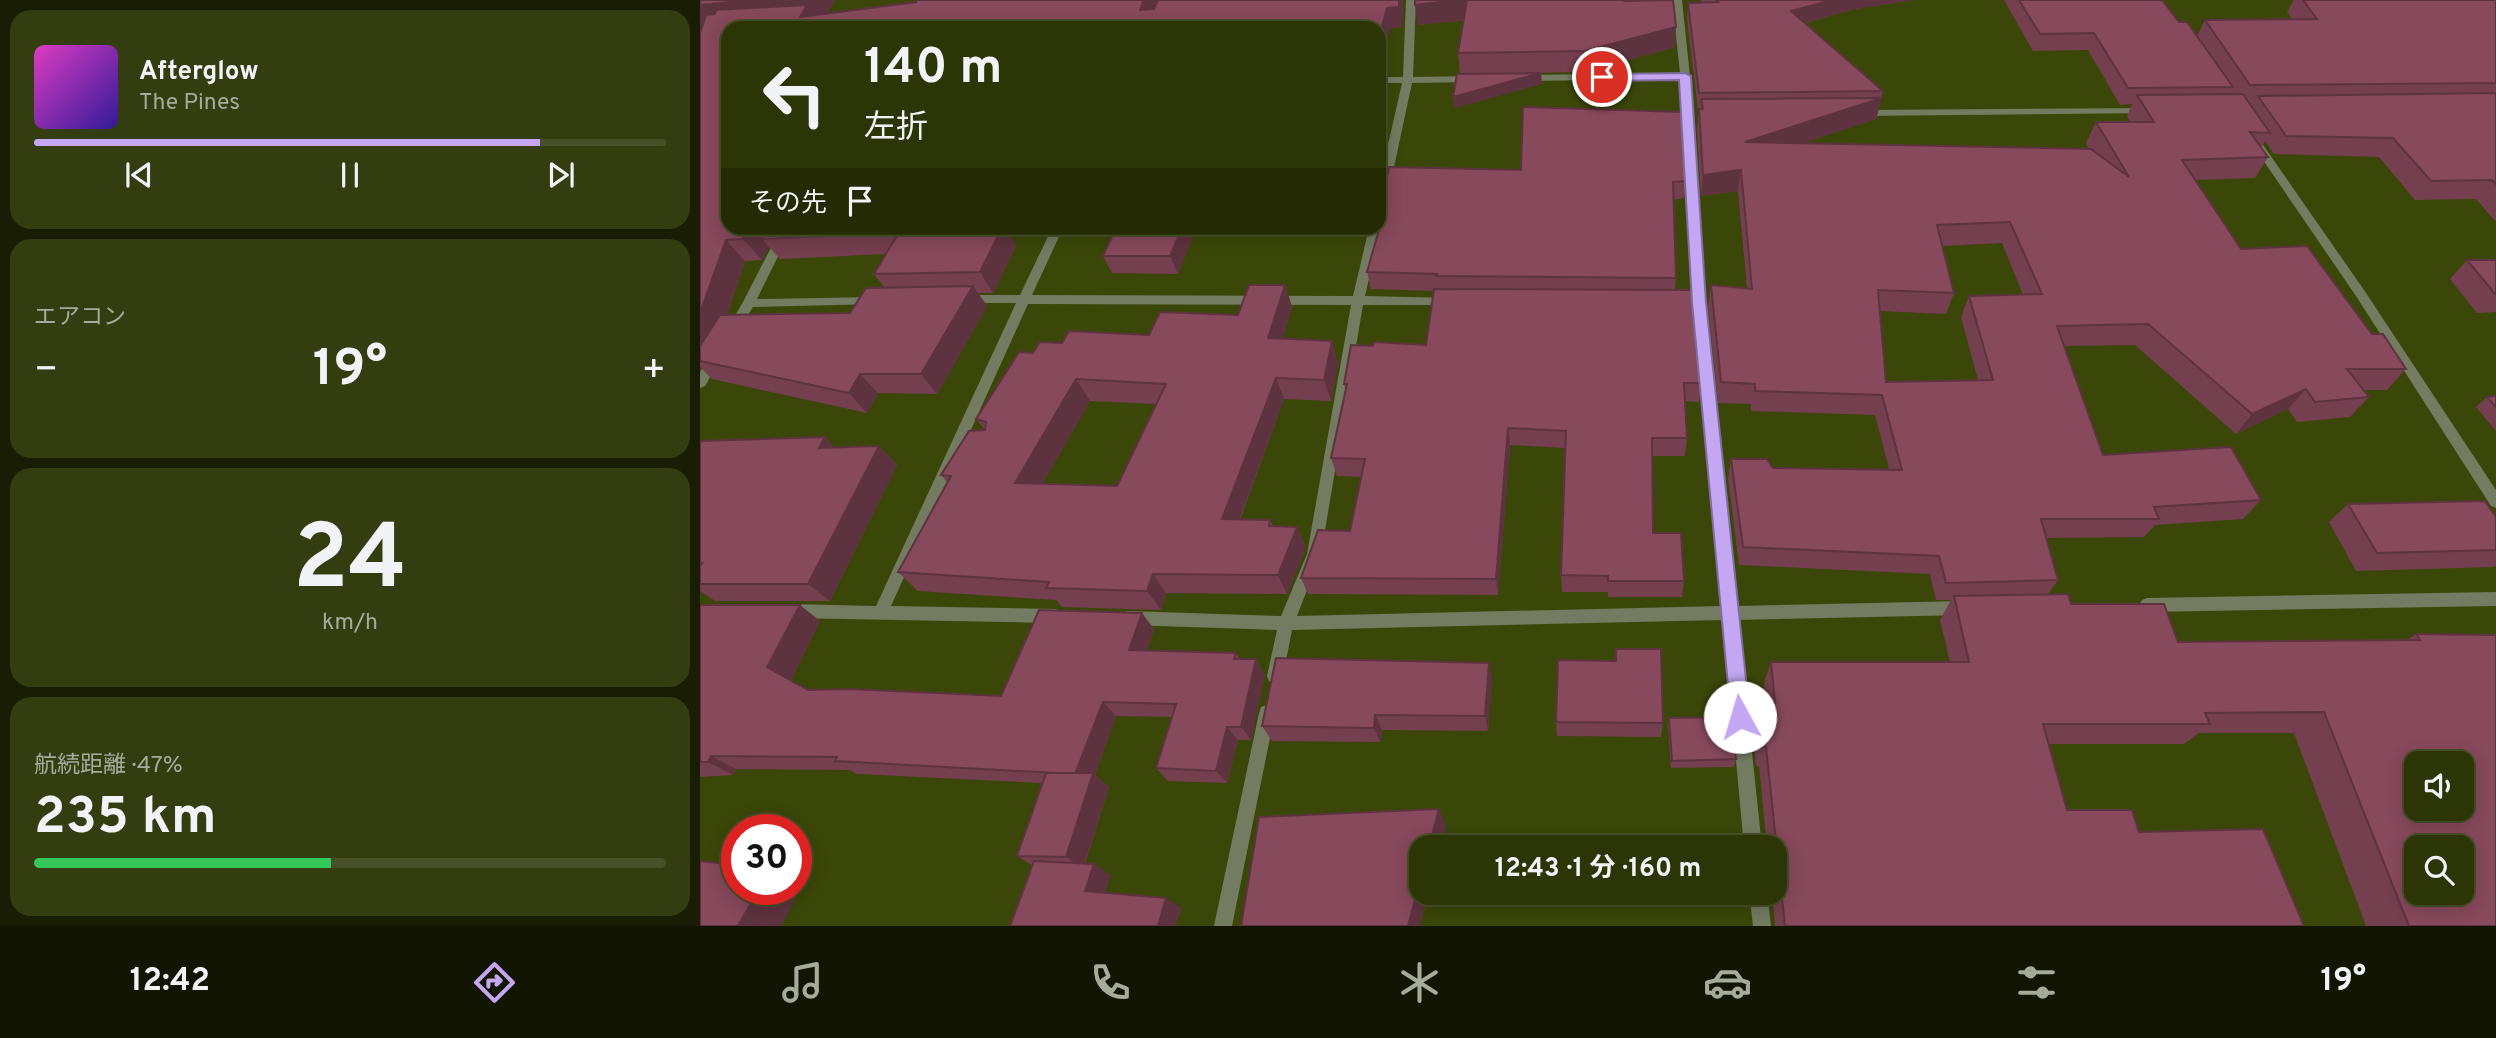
<!DOCTYPE html>
<html lang="ja">
<head>
<meta charset="utf-8">
<style>
  body { margin:0; font-family:Overpass,"Noto Sans JP",sans-serif; background:#343d10; color:#f1f3f6; height:100vh; display:flex; flex-direction:column; font-size:26px; white-space:nowrap }
  * { box-sizing:border-box; margin:0 }
  p { font-size:23px; color:#a6ab9b }
  .icon { flex:none; width:38px; height:38px; fill:none; stroke:currentColor; stroke-width:2; stroke-linecap:round; stroke-linejoin:round }
  .map { position:relative; flex:1; overflow:hidden }
  .sheet { display:flex; flex-direction:column; gap:10px; padding:10px; background:#181d03; width:700px }
  .sheet>* { flex:none }
  .banner { position:absolute; left:21px; top:21px; width:665px; height:214px; border-radius:21px; box-shadow:0 4px 18px #0003,0 0 0 2px #485028; background:#2c3506; color:#f1f3f6; overflow:hidden }
  .buttons { position:absolute; left:1704px; top:751px; display:grid; gap:14px }
  .buttons a { display:grid; place-items:center; width:70px; height:70px; border-radius:14px; background:#2c3506; box-shadow:0 4px 18px #0003,0 0 0 2px #485028; font-size:35px }
  .speed { position:absolute; left:21px; top:814px; display:flex; gap:14px; font-size:35px; font-weight:700; text-align:center }
  .speed>* { display:grid; place-content:center; width:91px; height:91px; border-radius:50%; background:#2c3506; box-shadow:0 4px 18px #0003,0 0 0 2px #485028; line-height:1 }
  .speed .limit { border:10px solid #d22; background:#fff; color:#111 }
  .pin { position:absolute; display:grid; place-items:center; width:60px; height:60px; color:#fff; margin:-30px; border:4px solid #fff; border-radius:50%; box-shadow:0 2px 7px #0007 }
  .me { position:absolute; width:77px; margin:-38px; rotate:354deg; stroke-linejoin:round; filter:drop-shadow(0 0 5px #0008) }
  .turn { display:flex; align-items:center; gap:24px; height:147px; padding:0 28px; font-size:32px }
  .turn .icon { width:91px; height:91px; stroke-width:2.5 }
  .turn b { display:block; font-size:49px; line-height:60px }
  .then { display:flex; align-items:center; height:66px; padding:0 28px; background:#0003; gap:14px; font-size:26px }
  .big { font-size:52px; font-weight:700; line-height:1.1 }
  .sheet .card { flex:1; display:flex; flex-direction:column; justify-content:center; gap:10px; min-width:0; padding:0 24px; border-radius:21px; background:#343d10 }
  .sheet .dial { align-items:center; gap:0 }
  .dial b { font-size:91px; line-height:1 }
  .song { display:flex; align-items:center; gap:21px }
  .cover { width:84px; height:84px; border-radius:10px; background:linear-gradient(135deg,hsl(310 70% 55%),hsl(250 70% 35%)) }
  .played { height:7px; border-radius:4px; background:linear-gradient(90deg,#c3a7f2 80%,#485028 80%) }
  .keys { display:flex; justify-content:space-around; direction:ltr }
  .heat { display:flex; justify-content:space-between; align-items:center; font-size:38px; direction:ltr }
  .charge { height:10px; border-radius:5px; background:linear-gradient(90deg,#34c759 47%,#485028 0) }
  .trip { position:absolute; left:709px; top:835px; width:378px; height:70px; border-radius:21px; background:#2c3506; box-shadow:0 4px 18px #0003,0 0 0 2px #485028; font-weight:700; line-height:70px; text-align:center }
  .dock { display:flex; height:112px; justify-content:space-around; align-items:center; background:#121502; color:#a6ab9b }
  .dock .icon { width:49px; height:49px }
  .dock .on { color:#c3a7f2 }
  .dock b { font-size:32px; color:#f1f3f6 }
  main { display:flex; flex:1; min-height:0 }
  .map>svg:first-child { display:block }
  .lines { fill:none; stroke-linecap:round; stroke-linejoin:round }
  .minor { fill:#737b61; fill-rule:evenodd }
  .wall { fill:#743f4f; fill-rule:evenodd }
  .shaded-wall { fill:#5e3340 }
  .building { fill:#87495c; stroke:#5e3340; stroke-width:2; fill-rule:evenodd }
  .route { fill:#c3a7f2; stroke:#7f6d9d; stroke-width:2 }
</style>
</head>
<body>
<main>
<section class="sheet">
<div class="card">
<div class="song"><i class="cover"></i><div><b>Afterglow</b><p>The Pines</p></div></div>
<div class="played"></div>
<div class="keys"><svg class="icon" aria-label="previous" viewBox="0 0 24 24"><path d="M18 5L8 12l10 7zM5 5v14"/></svg><svg class="icon" aria-label="pause" viewBox="0 0 24 24"><path d="M8 5v14M16 5v14"/></svg><svg class="icon" aria-label="next" viewBox="0 0 24 24"><path d="M6 5l10 7-10 7zM19 5v14"/></svg></div>
</div>
<div class="card"><p>エアコン</p>
<div class="heat"><a>−</a><b class="big">19°</b><a>+</a></div>
</div>
<div class="card dial"><b>24</b><p>km/h</p></div>
<div class="card"><p>航続距離 · 47%</p><b class="big">235 km</b><div class="charge"></div></div>
</section>
<div class="map">
<svg width="1796" height="926" viewBox="0 0 1796 926">
  <rect width="100%" height="100%" fill="#3b4708"/>
  <g class="lines">
    <g class="minor">
      <polygon points="706,0 716,0 713,77 773,76 778,79 773,82 712,83 685,209 679,213 679,184 702,83 679,83 679,77 703,77"/>
      <polygon points="972,0 982,0 994,115 1005,302 1037,606 1265,601 1270,603 1273,608 1270,613 1265,615 1038,620 1062,847 1044,847 1023,620 592,630 583,676 581,681 575,684 569,681 567,676 577,630 428,625 422,623 420,618 422,613 428,611 581,616 607,554 651,305 328,304 191,606 356,609 362,611 364,616 362,621 356,623 89,618 83,616 81,611 83,606 89,604 176,606 316,303 265,303 259,299 265,295 320,295 352,228 363,228 332,295 653,296 669,228 679,228 679,225 681,228 665,296 753,298 755,301 753,304 749,305 663,305 621,554 597,616 1021,606 993,302 980,79 822,81 817,78 822,75 980,73"/>
      <polygon points="1448,108 1452,109 1452,113 1160,116 1155,113 1160,110"/>
      <polygon points="1557,141 1561,142 1664,290 1796,490 1796,508 1791,506 1656,296 1552,144"/>
      <polygon points="81,228 92,228 57,299 175,297 179,298 181,301 179,304 53,307 37,332 29,332 27,329 43,302"/>
      <polygon points="15,353 21,358 5,386 0,388 0,372 10,355"/>
      <polygon points="1796,592 1796,606 1447,612 1442,610 1439,605 1442,600 1447,598"/>
      <polygon points="567,705 573,707 575,713 532,926 514,926 559,713 561,707"/>
      <polygon points="1049,892 1067,892 1071,926 1053,926"/>
    </g>
  </g>
  <g class="wall">
    <path d="M0 0H135L127 13 216 2V0H703L702 27 690 28 679 72V28H28V228H304L316 246 293 293H278L287 306 237 394 178 393 167 413 12 379 0 367V33L2 26ZM69 247 80 259 186 254 174 274 184 287 150 313 27 315 45 261 62 260Z"/>
    <polygon points="715,0 975,47 885,72 760,74 758,53 764,20 718,25"/>
    <path d="M1000 0H1213L1155 9 1105 23 1183 91 1176 119 1103 143 1389 149 1386 143 1396 122H1430L1427 116 1432 104 1420 105 1388 50 1333 51 1304 0H1462L1479 22 1497 36 1505 20 1592 19 1587 12 1594 0H1796V222L1776 199 1715 200 1679 157 1574 154 1565 141 1561 148 1568 157 1555 178 1495 180 1541 249 1672 334 1706 369 1687 390H1663L1669 397 1650 417 1597 422 1588 409 1536 434 1435 345 1364 346 1403 455 1561 500 1543 519 1455 525 1444 537 1347 538 1358 580 1348 594 1478 642 1707 640 1716 634 1796 635V926H1666L1594 733H1499L1484 744H1348L1367 810 1439 832 1604 926H1075L1072 892H1074V847H1067L1059 766H1056L1052 724 1058 703H1066L1064 683 1071 662H1250L1240 620 1251 600H1236L1230 574 1039 565 1028 478 1031 459 1073 468 1189 469 1175 415 1051 411V404L1018 403 1008 306 1011 285 1047 288 1038 191 1001 196 997 130 999 109H998L987 19 988 3 1002 2ZM1302 243 1323 295 1269 296 1261 317 1278 380 1186 382 1180 311 1246 314 1254 293 1242 246Z"/>
    <polygon points="986,181 984,198 973,200 976,278 975,290 1002,383 999,402 985,401 987,438 985,456 952,456 953,533 984,581 982,597 908,597 908,592 862,592 861,575 865,448 810,445 798,595 608,594 601,578 650,531 661,477 637,476 631,458 646,391 644,384 673,346 726,345 734,291 671,289 667,272 679,227 679,195"/>
    <polygon points="496,228 478,274 412,273 403,256"/>
    <polygon points="620,228 667,228 664,237 622,237"/>
    <polygon points="1767,260 1796,260 1796,312 1777,313 1750,279"/>
    <path d="M585 285 592 307 582 339 638 363 631 401 584 399 540 520H570L574 527H597L606 547 587 594 466 593 461 610 362 607 356 600 218 591 198 572 247 482 241 475 285 430 276 419 333 353 362 343 449 335 538 315ZM390 401 456 404 417 486 342 484Z"/>
    <polygon points="1796,396 1796,431 1776,407 1787,397"/>
    <polygon points="125,437 135,448 179,446 197,465 130,601 15,601 0,591 0,441"/>
    <polygon points="1648,504 1796,517 1796,566 1794,567 1656,571 1629,522"/>
    <polygon points="0,605 120,621 91,680 108,690 301,696 454,629 447,651 536,653 540,659 565,674 551,740 538,740 527,783 468,781 456,768 472,717 416,716 395,775 409,787 385,864 394,864 410,875 405,893 481,908 475,926 333,866 317,856 342,783 157,774 150,770 36,769 33,775 0,777"/>
    <polygon points="916,649 963,723 961,737 857,736 856,722 916,661"/>
    <polygon points="792,679 788,731 682,730 680,742 572,741 562,726"/>
    <polygon points="969,718 1036,759 1034,767 971,768 968,726"/>
  </g>
  <g class="shaded-wall">
    <polygon points="52,0 135,0 127,14 0,26 0,5"/>
    <polygon points="444,0 461,0 448,28 440,10"/>
    <polygon points="699,0 703,0 702,27 690,28 679,72 679,37 687,8"/>
    <polygon points="758,0 768,0 770,19 718,25 715,5"/>
    <polygon points="1132,0 1213,0 1155,9 1089,27 1091,11"/>
    <polygon points="976,27 975,47 885,72 885,51"/>
    <polygon points="841,73 842,84 755,108 753,97"/>
    <polygon points="1182,98 1176,119 1042,163 1045,142"/>
    <polygon points="1041,170 1038,191 1001,196 1003,175"/>
    <polygon points="50,228 78,228 62,239 69,247 62,260 43,239"/>
    <polygon points="302,228 304,228 316,246 293,293 280,272"/>
    <polygon points="482,228 496,228 478,274 470,256"/>
    <polygon points="662,228 667,228 664,237"/>
    <polygon points="26,240 45,261 20,335 0,361 0,313"/>
    <polygon points="585,285 592,307 576,360 568,338"/>
    <polygon points="273,286 287,306 237,394 221,374"/>
    <polygon points="632,341 638,363 631,401 624,380"/>
    <polygon points="160,374 178,393 167,413 149,393"/>
    <polygon points="576,378 584,399 532,539 522,519"/>
    <polygon points="376,379 390,401 331,503 315,483"/>
    <polygon points="1606,389 1588,409 1536,434 1552,414"/>
    <polygon points="808,428 810,445 798,595 796,579"/>
    <polygon points="125,437 144,456 119,448"/>
    <polygon points="179,446 197,465 130,601 108,584"/>
    <polygon points="597,527 606,547 587,594 578,575"/>
    <polygon points="453,574 466,593 461,610 447,591"/>
    <polygon points="100,605 120,621 90,682 67,667"/>
    <polygon points="442,613 454,629 442,665 429,650"/>
    <polygon points="556,659 565,674 551,740 541,727"/>
    <polygon points="789,663 792,679 788,731 785,716"/>
    <polygon points="403,702 416,716 395,775 409,787 383,868 366,857 375,774"/>
    <polygon points="675,715 682,730 680,742 674,728"/>
    <polygon points="527,727 538,740 527,783 516,771"/>
    <polygon points="11,756 36,769 33,775 8,762"/>
    <polygon points="739,809 746,827 741,847 729,847"/>
    <polygon points="394,864 410,875 402,902 385,891"/>
    <polygon points="721,877 721,892 729,892 720,926 708,926"/>
    <polygon points="96,878 105,881 81,926 38,926 59,889 96,889"/>
    <polygon points="466,898 481,908 475,926 458,926"/>
  </g>
  <g class="building">
    <polygon points="0,0 52,0 0,5"/>
    <polygon points="216,0 444,0 440,10 454,9 458,0 699,0 699,7 687,8 679,37 679,28 28,28 28,228 50,228 43,239 26,240 0,313 0,33 6,15 15,14 16,10 107,5 100,17 216,2"/>
    <polygon points="715,0 758,0 715,5"/>
    <polygon points="767,0 923,0 924,1 973,0 976,27 885,51 758,53"/>
    <polygon points="1016,0 1132,0 1091,11 1183,91 999,93 988,3 1018,2"/>
    <polygon points="1319,0 1462,0 1479,22 1487,22 1533,87 1428,88 1394,33 1340,34"/>
    <polygon points="1603,0 1796,0 1796,83 1550,85 1505,20 1617,19"/>
    <polygon points="841,73 753,97 757,74"/>
    <polygon points="1796,93 1796,184 1792,180 1731,181 1693,138 1586,136 1558,96"/>
    <path d="M1543 94 1570 133 1550 132 1568 157 1482 160 1541 249 1607 246 1672 334H1683L1706 369H1647L1669 397 1615 402 1606 389 1552 414 1448 324 1357 326 1403 455 1531 447 1561 500 1454 507 1459 519H1341L1358 580 1246 583 1239 556 1043 547 1031 459H1067L1073 468 1202 470 1182 395 1055 391V384L1021 382 1011 285 1052 289 1041 170 1003 175 999 109H1003L1001 99 1182 98 1045 142 1391 149 1429 177 1396 122H1454L1437 95ZM1310 222 1342 294 1269 296 1293 380 1186 382 1178 290 1254 293 1237 225Z"/>
    <polygon points="823,107 982,112 986,181 973,182 976,278 736,276 737,274 667,272 682,219 679,219 679,195 684,192 689,167 821,170"/>
    <polygon points="67,228 302,228 280,272 174,274 199,232 62,239"/>
    <polygon points="416,228 482,228 470,256 403,256"/>
    <polygon points="1767,260 1796,260 1796,294 1795,294"/>
    <path d="M549 285H585L568 338 632 341 624 380 576 378 522 519 570 520 569 526 597 527 578 575 453 574 447 591 346 588 349 582 198 572 251 476 241 475 269 431 285 430 286 422 276 419 319 352 333 353 340 342 362 343 369 331 449 335 460 312 538 315ZM376 379 466 384 417 486 315 483Z"/>
    <polygon points="273,286 221,374 160,374 149,393 0,361 0,346 20,315 150,313 166,288"/>
    <polygon points="734,289 993,290 1002,383 984,383 987,438 952,438 953,533 981,533 984,581 908,581 908,576 861,575 866,431 808,428 796,579 601,578 618,530 650,531 665,459 631,458 647,384 644,384 651,345 673,346 674,342 726,345"/>
    <polygon points="1796,396 1796,407 1787,397"/>
    <polygon points="125,437 119,448 179,446 108,584 0,584 0,566 2,563 0,563 0,441"/>
    <polygon points="1785,501 1796,517 1796,550 1677,553 1648,504"/>
    <path d="M1368 594 1371 604H1464L1478 642 1720 640 1716 634 1796 635V926H1709L1624 712 1505 713 1510 724H1343L1367 810H1432L1439 832 1563 829 1604 926H1085L1066 747H1063L1058 703H1075L1071 662H1269L1254 596ZM1717 763H1762V808H1717ZM1717 847H1762V892H1717Z"/>
    <polygon points="0,605 100,605 67,667 108,690 149,689 301,696 339,610 442,613 429,650 536,653 534,659 556,659 541,727 527,727 516,771 456,768 476,704 403,702 375,774 135,761 137,757 11,756 8,762 0,762"/>
    <polygon points="916,649 961,649 963,723 856,722 858,660 916,661"/>
    <polygon points="576,658 789,663 785,716 675,715 674,728 562,726"/>
    <polygon points="1032,717 1036,759 972,761 969,718"/>
    <polygon points="346,773 393,773 366,857 317,856"/>
    <polygon points="739,809 729,847 721,847 721,877 708,926 541,926 559,817"/>
    <polygon points="0,861 37,865 37,889 59,889 38,926 0,926"/>
    <polygon points="334,861 394,864 385,891 466,898 458,926 310,926"/>
  </g>
  <polygon class="route" points="985,73 991,76 1006,302 1050,717 1047,723 1040,726 1033,723 1031,717 992,302 979,80 902,81 896,77 902,74"/>
</svg>
<div class="buttons">
<a><svg class="icon" aria-label="sound" viewBox="0 0 24 24"><path d="M4 9h4l5-4v14l-5-4H4zM17 9q2 3 0 6"/></svg></a>
<a><svg class="icon" aria-label="search" viewBox="0 0 24 24"><circle cx="10" cy="10" r="6"/><path d="M15 15l6 6"/></svg></a>
</div>
<div class="speed"><div class="limit">30</div></div>
<div class="pin" style="left:902px;top:77px;background:#d93025"><svg class="icon" aria-label="arrive" viewBox="0 0 24 24"><path d="M6 21V4h12l-3 4 3 4H6"/></svg></div>
<svg class="me" style="left:1040px;top:717px" viewBox="-20 -20 40 40"><circle r="19" fill="#fff"/><path d="M0-13L10 11 0 6-10 11z" fill="#c3a7f2"/></svg>
<div class="trip">12:43 · 1 分 · 160 m</div>
<div class="banner">
<div class="turn"><svg class="icon" aria-label="left" viewBox="0 0 24 24"><path d="M17 20v-9H6M10 6l-5 5 5 5"/></svg><div><b>140 m</b>左折</div></div>
<div class="then">その先<svg class="icon" aria-label="arrive" viewBox="0 0 24 24"><path d="M6 21V4h12l-3 4 3 4H6"/></svg></div>
</div>
</div>
</main>
<nav class="dock">
<b>12:42</b>
<svg class="icon on" aria-label="directions" viewBox="0 0 24 24"><path d="M12 3l9 9-9 9-9-9zM9 14v-3h6M13 9l2 2-2 2"/></svg>
<svg class="icon" aria-label="music" viewBox="0 0 24 24"><path d="M9 18V5l10-2v13"/><circle cx="6" cy="18" r="3"/><circle cx="16" cy="16" r="3"/></svg>
<svg class="icon" aria-label="phone" viewBox="0 0 24 24"><path d="M5 4h4l2 5-3 2q2 4 5 5l2-3 5 2v4C11 20 4 13 5 4z"/></svg>
<svg class="icon" aria-label="climate" viewBox="0 0 24 24"><path d="M12 3v18M4 7l16 10M4 17L20 7"/></svg>
<svg class="icon" aria-label="car" viewBox="0 0 24 24"><path d="M5 17H2v-5l4-1 3-4h7l3 4 3 1v5h-3M9 17h6M6 11h13"/><circle cx="7" cy="17" r="2"/><circle cx="17" cy="17" r="2"/></svg>
<svg class="icon" aria-label="filters" viewBox="0 0 24 24"><path d="M4 7h16M4 17h16"/><circle cx="9" cy="7" r="2"/><circle cx="15" cy="17" r="2"/></svg>
<b>19°</b>
</nav>
</body>
</html>
